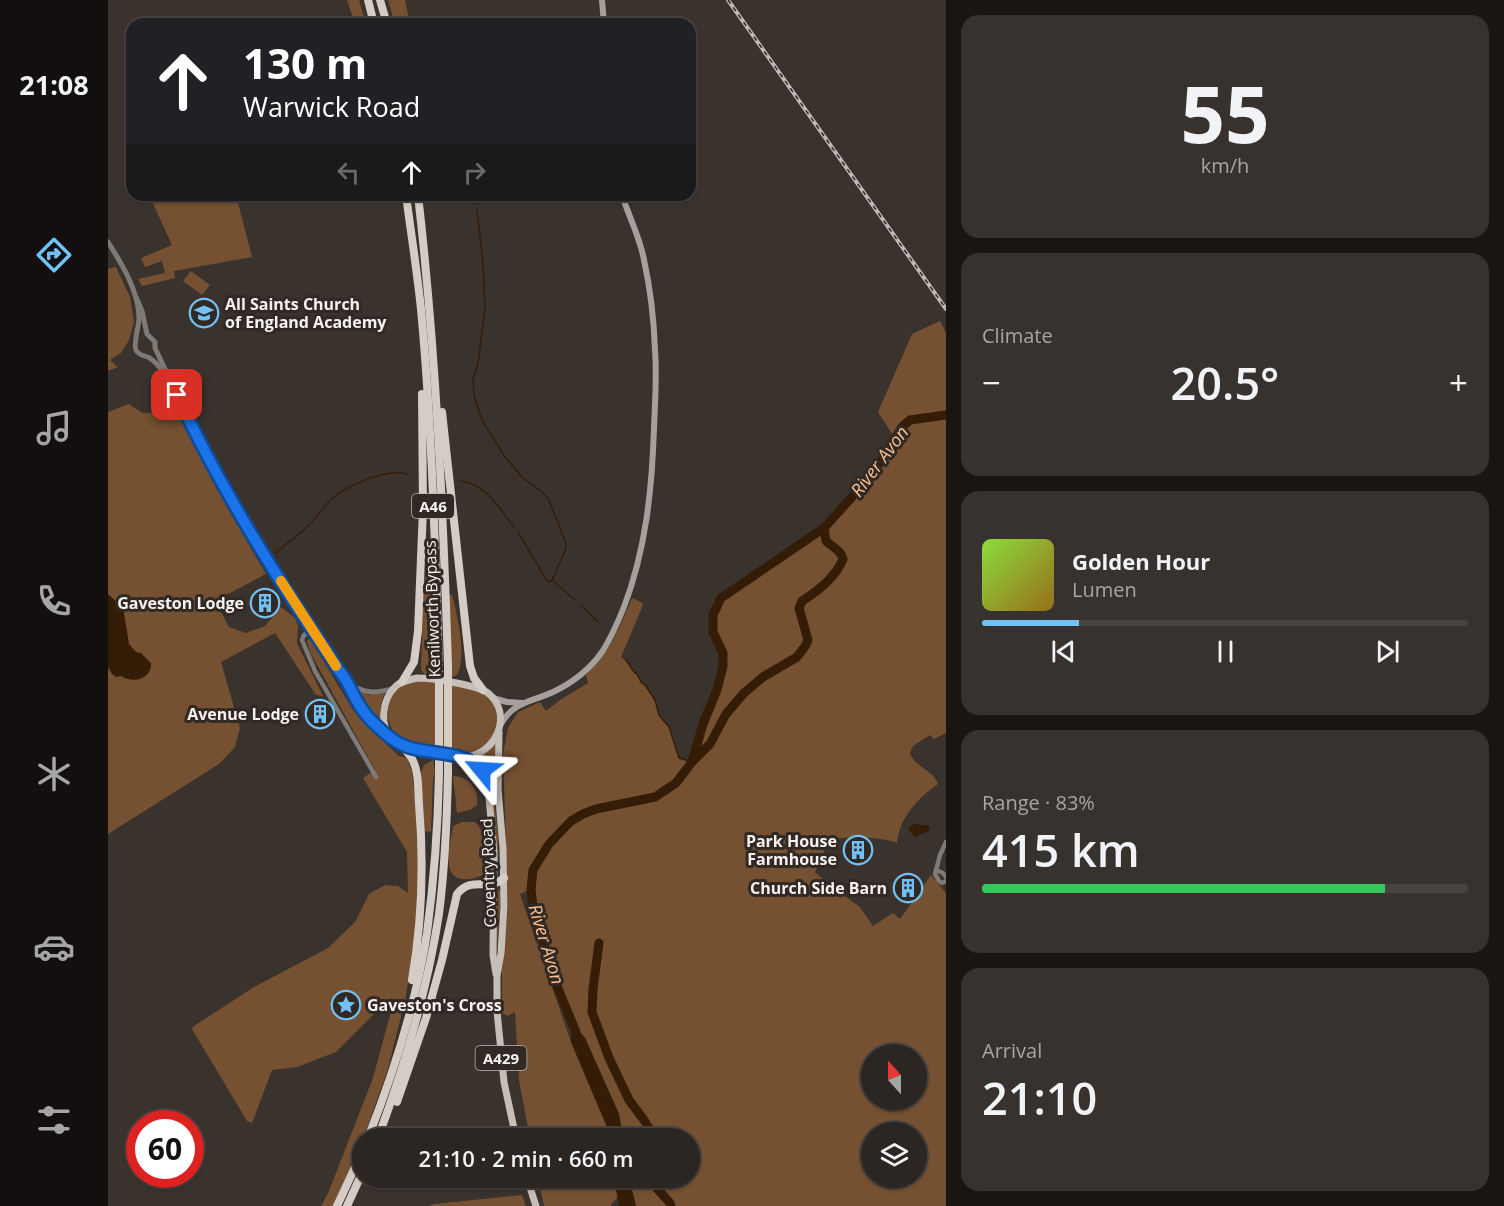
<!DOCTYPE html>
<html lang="en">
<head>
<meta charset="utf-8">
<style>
  body { margin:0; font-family:"Open Sans",sans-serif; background:#38322f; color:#f1f3f6; height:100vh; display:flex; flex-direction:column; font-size:22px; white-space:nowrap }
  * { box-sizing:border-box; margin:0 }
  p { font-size:20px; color:#a6a5a5 }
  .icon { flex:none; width:33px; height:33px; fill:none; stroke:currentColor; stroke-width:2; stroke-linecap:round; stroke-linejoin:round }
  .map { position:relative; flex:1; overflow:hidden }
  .side { display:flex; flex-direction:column; gap:15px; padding:15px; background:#181513; width:558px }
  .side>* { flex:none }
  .hud { position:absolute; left:18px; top:18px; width:570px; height:183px; border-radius:18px; box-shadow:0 2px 4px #0004,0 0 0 2px #484340; background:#202124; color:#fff; overflow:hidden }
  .needle { width:39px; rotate:339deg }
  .controls { position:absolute; left:753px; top:1044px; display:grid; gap:12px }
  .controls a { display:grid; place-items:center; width:66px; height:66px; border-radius:50%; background:#2c2622; box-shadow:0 2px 4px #0004,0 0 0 2px #484340; font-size:30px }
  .speed { position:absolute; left:18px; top:1110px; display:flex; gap:12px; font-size:30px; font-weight:700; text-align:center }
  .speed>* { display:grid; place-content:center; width:78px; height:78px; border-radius:50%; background:#2c2622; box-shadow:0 2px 4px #0004,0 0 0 2px #484340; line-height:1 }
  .speed .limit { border:9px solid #d22; background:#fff; color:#111 }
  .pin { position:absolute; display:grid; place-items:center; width:51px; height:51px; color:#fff; margin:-26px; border-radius:12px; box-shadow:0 3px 9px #0006 }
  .me { position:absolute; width:66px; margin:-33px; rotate:297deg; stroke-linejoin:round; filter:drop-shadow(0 0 4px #0008) }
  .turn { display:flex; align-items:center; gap:21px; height:126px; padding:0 18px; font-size:27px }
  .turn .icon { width:78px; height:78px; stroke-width:2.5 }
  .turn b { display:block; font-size:42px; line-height:51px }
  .lanes { display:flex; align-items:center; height:57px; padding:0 18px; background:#0003; justify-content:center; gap:30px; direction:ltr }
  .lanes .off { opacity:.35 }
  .big { font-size:45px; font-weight:600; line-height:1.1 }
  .side .card { flex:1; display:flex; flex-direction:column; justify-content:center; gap:9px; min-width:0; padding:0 21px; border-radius:18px; background:#38322f }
  .side .dial { align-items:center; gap:0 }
  .dial b { font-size:78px; line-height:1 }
  .song { display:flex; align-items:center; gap:18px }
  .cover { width:72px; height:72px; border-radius:9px; background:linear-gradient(135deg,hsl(90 70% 55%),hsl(40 70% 35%)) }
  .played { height:6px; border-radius:3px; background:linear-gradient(90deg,#71c1f5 20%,#484340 20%) }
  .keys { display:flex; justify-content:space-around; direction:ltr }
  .heat { display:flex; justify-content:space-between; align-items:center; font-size:33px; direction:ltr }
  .charge { height:9px; border-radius:4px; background:linear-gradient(90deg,#34c759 83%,#484340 0) }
  .trip { position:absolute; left:244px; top:1128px; width:348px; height:60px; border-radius:30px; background:#2c2622; box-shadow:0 2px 4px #0004,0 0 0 2px #484340; font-weight:600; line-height:60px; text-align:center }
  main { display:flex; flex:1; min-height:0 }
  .tabs { display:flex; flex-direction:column; width:108px; justify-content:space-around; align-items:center; background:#120f0e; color:#a6a5a5 }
  .tabs .icon { width:42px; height:42px }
  .tabs .on { color:#71c1f5 }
  .tabs b { font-size:27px; color:#f1f3f6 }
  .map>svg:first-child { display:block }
  .green { fill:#755031; fill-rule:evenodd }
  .water { fill:#341c06 }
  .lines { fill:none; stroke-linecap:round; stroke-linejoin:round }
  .stream { stroke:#341c06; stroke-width:1.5 }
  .river { stroke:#341c06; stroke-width:9 }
  .minor { stroke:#7d7a77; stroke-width:4.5 }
  .tertiary { stroke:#7d7a77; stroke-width:5 }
  .secondary { stroke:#a6a09c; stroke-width:6 }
  .primary { stroke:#c6beb8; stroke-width:7 }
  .trunk { stroke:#d4ccc5; stroke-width:8 }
  .rail-casing { stroke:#bfbab5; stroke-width:4 }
  .rail { stroke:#302924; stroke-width:1.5; stroke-dasharray:4.5; stroke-linecap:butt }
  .trunk-bridge { stroke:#d4ccc5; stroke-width:8 }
  .route-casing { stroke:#114b97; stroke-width:15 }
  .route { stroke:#1a73e8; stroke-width:10 }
  .slow { stroke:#f59e0b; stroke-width:10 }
  .labels { text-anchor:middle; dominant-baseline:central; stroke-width:6; stroke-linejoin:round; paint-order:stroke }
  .shield { fill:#302924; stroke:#bbb6b1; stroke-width:1.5 }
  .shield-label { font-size:15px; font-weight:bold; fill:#f6f2ee }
  .poi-label { font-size:16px; font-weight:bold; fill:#f6f2ee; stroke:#302924; text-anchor:end }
  .street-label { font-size:16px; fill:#f6f2ee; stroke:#302924 }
  .water-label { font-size:18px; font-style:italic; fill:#fbc090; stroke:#302924 }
</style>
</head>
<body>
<main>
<nav class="tabs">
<b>21:08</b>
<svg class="icon on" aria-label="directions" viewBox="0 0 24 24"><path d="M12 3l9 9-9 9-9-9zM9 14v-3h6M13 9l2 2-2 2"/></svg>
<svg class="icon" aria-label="music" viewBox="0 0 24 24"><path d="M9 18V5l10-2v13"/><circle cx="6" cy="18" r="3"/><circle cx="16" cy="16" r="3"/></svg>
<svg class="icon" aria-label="phone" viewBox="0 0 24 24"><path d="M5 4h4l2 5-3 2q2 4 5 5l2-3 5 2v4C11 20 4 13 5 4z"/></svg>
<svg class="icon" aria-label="climate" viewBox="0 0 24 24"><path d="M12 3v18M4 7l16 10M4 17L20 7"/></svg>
<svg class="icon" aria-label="car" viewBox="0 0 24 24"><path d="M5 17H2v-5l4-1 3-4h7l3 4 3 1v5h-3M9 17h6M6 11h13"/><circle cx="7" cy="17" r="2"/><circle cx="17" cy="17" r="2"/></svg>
<svg class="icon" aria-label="filters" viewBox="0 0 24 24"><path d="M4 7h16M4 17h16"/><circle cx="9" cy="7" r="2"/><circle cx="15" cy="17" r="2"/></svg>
</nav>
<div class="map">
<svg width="838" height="1206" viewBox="0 0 838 1206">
  <rect width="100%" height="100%" fill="#3a332d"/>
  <g class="green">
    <polygon points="239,0 251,0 258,24 247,24"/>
    <polygon points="280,0 297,0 302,24 287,24"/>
    <polygon points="41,195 128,195 144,257 66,271 67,278 34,286 30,279 57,273 54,261 37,267 33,258 64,245"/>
    <polygon points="8,267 22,297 26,322 21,340 13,353 2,360 10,367 0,371 0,269"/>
    <polygon points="83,271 102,285 94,295 75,281"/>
    <path d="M832 321 838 333V733L826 739 822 735 805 746 802 753C807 768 826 770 830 784 810 798 791 818 789 843 770 836 742 837 722 839L707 872 724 887 752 907 765 926 785 913 792 919 823 875 838 893V1206H528L521 1178H582V1138H515L511 1114 477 1038 464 1023 449 986 425 908 423 889 412 894 463 1042 499 1127 501 1138H422L411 1080 407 1012 399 1016 394 1013V969L400 905 395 754 400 728 410 712 432 702 438 711 452 700 480 683 478 675C502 651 512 628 524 598L535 603 533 610 513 657C520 661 522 670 529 674L533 682 537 685 547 700 551 715 561 727 571 758 584 762 595 724 609 690 615 667V653L605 632V615L613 598 716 528 753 487 773 461 787 438 770 412 804 334ZM764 1054H808V1100H764ZM764 1132H808V1178H764Z"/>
    <polygon points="21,404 34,413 67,412 69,414 73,415 120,509 158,574 107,601 121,627 138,633 157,626 173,607 187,618 190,625 189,643 215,696 208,695 167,633 113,662 132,728 127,747 111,764 0,834 0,412"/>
    <polygon points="317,576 322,577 324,676 317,675 313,670 315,603"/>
    <path d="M341 594 344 595C349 614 360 659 348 676L343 677Z"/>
    <polygon points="202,639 245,710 259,726 291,756 299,758 304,772 309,814 311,896 306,948 297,1001 279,1072 254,1142 225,1206 213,1206 221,1191 265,1078 286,1000 284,998 281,999 228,1052 189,1067 164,1070 144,1123 139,1121 84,1029 86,1026 146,987 220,948 247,922 261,894 277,885 290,886 300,893 299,852 255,778 267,770 203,654 199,642 199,640"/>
    <path d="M315 680C333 683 364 684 378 695 401 715 385 756 354 754 340 752 306 748 295 741 278 730 274 704 290 689 297 682 306 681 315 680Z"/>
    <path d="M243 687 261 695 277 693C272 704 271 714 274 726L260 711Z"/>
    <polygon points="388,744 386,795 390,837 390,874 388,835 384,794 365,759 376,754"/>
    <polygon points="325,760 327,773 325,779 323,832 316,831 312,774 316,765"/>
    <path d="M345 776C347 776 354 777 355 778 365 782 371 795 369 805L362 810 349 813Z"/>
    <path d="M354 822H367C381 835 377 855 378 873 371 877 363 880 355 879 332 878 343 841 345 826Z"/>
    <polygon points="390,890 393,891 393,899 388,957 387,956"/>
    <polygon points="430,1178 506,1178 510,1197 502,1206 436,1206"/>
    <polygon points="414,1195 418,1206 320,1206 326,1204"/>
  </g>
  <g class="water">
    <path d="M0 594 11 604 16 613 21 644 28 652 33 653 43 663C44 679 25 684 13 676L8 677 4 674 0 667Z"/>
    <polygon points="807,823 812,825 820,825 822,829 821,831 807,837 801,830 802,827"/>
    <polygon points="464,1023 477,1038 511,1114 515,1138 501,1138 499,1127 463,1042"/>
    <polygon points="506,1178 521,1178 528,1206 511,1206"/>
  </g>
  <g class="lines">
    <g class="stream">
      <polyline points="367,195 369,204"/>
      <polyline points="369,210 375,264 377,308 370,364 365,379 366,396 374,420 397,457 414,477 435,493 440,498 458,543 458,549 444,580"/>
      <path d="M353 481C378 484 391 508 406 527"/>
      <polyline points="410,532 438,579 441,582 444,580 467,600"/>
      <path d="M168 553C178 543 190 536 200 526 210 517 216 505 225 498 240 485 279 468 299 474"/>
      <polyline points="473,605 490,622"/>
      <polyline points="518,660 527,673 529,674 533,682 537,685 547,700 551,715 561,727 571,758 584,762"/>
    </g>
    <g class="river">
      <polyline points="584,762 595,724 609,690 615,666 615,653 605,632 605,615 613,598 716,528 753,487 773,461 794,427 802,420 838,415"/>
      <polyline points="491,943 485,989 484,1012 501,1058 521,1100 536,1120 547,1138"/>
      <path d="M468 1032 449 986 425 908 423 889 425 870 441 844 463 821 475 814 488 809 547 797 568 783 584 762 602 744 618 714 636 693 655 677 689 657 698 645 700 640 691 608 694 601C710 591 728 577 735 559 733 550 724 547 718 541L716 528"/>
      <polyline points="544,1178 546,1185 562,1203 563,1206"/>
    </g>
    <g class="minor">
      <polyline points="204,630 196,635 194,640 207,671 268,777"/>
      <polyline points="838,842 832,855 827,874 831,881 834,883 838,881"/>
      <polyline points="828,870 835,873 838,877"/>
    </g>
    <g class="tertiary">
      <path d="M0 242C14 264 31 292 31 318 31 326 25 345 28 350 31 356 35 355 40 357 48 361 54 370 59 377"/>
      <polyline points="28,297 34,311 39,334 47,342 47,348 90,438 131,513 204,630 238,681 248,702 263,721 280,735"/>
      <path d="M239 682C255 694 268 694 286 688"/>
    </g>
    <g class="secondary">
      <polyline points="494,0 496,24"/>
      <polyline points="385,698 399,702 414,703"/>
      <path d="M393 724C405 702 423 702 445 692 464 683 482 669 494 652 503 638 510 622 516 607 538 549 544 489 546 428 547 402 549 376 547 350 546 322 542 287 536 260 532 237 521 217 514 195"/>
    </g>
    <g class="primary">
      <path d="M309 678C323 678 370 685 380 693 406 714 388 755 357 757 345 758 295 748 286 740 270 727 274 699 288 686 293 681 301 680 309 678Z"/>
      <polyline points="391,732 390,789 395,848 396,906 393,953 389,976 389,1011 396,1082 408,1138"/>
      <path d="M357 757C370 765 377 771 380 786L386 853 385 955 388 974"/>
      <polyline points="419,1178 428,1206"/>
    </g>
    <g class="trunk">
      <polyline points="260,0 266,24"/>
      <polyline points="272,0 279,24"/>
      <path d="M298 195C303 233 309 271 313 309 324 427 327 546 331 665"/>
      <path d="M310 195C328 351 335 508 340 665"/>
      <polyline points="334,412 362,666 366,678 375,690"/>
      <polyline points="294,682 306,662 310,631 315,509 314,394"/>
      <polyline points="331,700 331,740"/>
      <polyline points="340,740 340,700"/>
      <path d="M292 744C296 749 301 753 304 759 311 771 310 790 311 804 316 863 314 922 304 980"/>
      <path d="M289 1102 318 1018 334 960 349 894C365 875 380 892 396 878"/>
      <path d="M260 1138C286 1072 308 1003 319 933 326 880 330 827 331 774"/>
      <path d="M270 1138C297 1065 319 992 331 914 337 867 339 820 340 773"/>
      <polyline points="229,1206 255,1150"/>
      <polyline points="239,1206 255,1171"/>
    </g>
    <g class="rail-casing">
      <polyline id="rail" points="620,0 838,309"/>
    </g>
    <use href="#rail" class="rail"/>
    <g class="trunk-bridge">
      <polyline points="331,665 331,700"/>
      <polyline points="340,665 340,700"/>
      <polyline points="340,740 340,773"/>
      <polyline points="331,774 331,740"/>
    </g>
  </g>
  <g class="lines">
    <g class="route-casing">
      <path id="route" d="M69 395C112 488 167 576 225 661 229 668 234 674 238 680 247 697 253 712 268 725 276 733 286 742 297 746 322 756 355 749 374 770"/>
    </g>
    <use href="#route" class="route"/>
    <polyline class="slow" points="173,581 228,666"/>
  </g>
  <defs>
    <g id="school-ring" transform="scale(1.5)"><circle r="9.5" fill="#302924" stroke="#71c1f5" stroke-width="1.5"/><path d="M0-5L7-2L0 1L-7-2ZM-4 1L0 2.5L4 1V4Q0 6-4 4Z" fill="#71c1f5"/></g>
    <g id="building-ring" transform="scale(1.5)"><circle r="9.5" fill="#302924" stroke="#71c1f5" stroke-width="1.5"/><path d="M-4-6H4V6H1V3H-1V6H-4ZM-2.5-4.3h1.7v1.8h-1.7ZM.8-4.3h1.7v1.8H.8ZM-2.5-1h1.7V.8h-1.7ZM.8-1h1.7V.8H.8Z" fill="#71c1f5"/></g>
    <g id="sight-ring" transform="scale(1.5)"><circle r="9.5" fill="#302924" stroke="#71c1f5" stroke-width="1.5"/><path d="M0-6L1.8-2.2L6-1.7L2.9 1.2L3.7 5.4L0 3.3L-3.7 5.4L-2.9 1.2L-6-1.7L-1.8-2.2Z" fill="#71c1f5"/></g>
  </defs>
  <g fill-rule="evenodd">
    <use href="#school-ring" x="96" y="313"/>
    <use href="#building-ring" x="157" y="603"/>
    <use href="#building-ring" x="212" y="714"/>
    <use href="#building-ring" x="750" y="850"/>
    <use href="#building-ring" x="800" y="888"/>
    <use href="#sight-ring" x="238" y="1005"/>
  </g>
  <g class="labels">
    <g class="shield">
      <rect x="304" y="494" width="42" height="24" rx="4.5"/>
      <rect x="367.5" y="1046" width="51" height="24" rx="4.5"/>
    </g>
    <g class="shield-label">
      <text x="325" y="506">A46</text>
      <text x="393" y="1058">A429</text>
    </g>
    <g class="poi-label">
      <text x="117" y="304" text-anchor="start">All Saints Church<tspan x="117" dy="18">of England Academy</tspan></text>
      <text x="136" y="603">Gaveston Lodge</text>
      <text x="191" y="714">Avenue Lodge</text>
      <text x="729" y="841">Park House<tspan x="729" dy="18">Farmhouse</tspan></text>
      <text x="779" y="888">Church Side Barn</text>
      <text x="259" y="1005" text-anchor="start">Gaveston's Cross</text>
    </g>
    <g class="street-label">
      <text transform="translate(324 609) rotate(-92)">Kenilworth Bypass</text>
      <text transform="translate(380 873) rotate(-92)">Coventry Road</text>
    </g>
    <g class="water-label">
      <text transform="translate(771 461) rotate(-53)">River Avon</text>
      <text transform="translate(439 944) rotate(73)">River Avon</text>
    </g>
  </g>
</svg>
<div class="controls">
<a><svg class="needle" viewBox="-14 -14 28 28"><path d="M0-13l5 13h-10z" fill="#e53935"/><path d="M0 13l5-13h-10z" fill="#a6a5a5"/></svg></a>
<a><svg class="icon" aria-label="layers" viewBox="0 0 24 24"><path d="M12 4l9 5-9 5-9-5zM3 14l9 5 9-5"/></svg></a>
</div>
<div class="speed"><div class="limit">60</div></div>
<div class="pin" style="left:69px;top:395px;background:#d93025"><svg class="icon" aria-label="arrive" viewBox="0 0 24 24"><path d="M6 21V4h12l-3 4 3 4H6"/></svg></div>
<svg class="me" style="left:374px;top:770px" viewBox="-20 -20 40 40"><path d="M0-17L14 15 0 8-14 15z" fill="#1a73e8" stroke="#fff" stroke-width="4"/></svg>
<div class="trip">21:10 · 2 min · 660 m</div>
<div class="hud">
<div class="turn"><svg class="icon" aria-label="ahead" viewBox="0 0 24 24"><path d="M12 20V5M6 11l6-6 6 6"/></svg><div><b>130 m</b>Warwick Road</div></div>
<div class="lanes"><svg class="icon off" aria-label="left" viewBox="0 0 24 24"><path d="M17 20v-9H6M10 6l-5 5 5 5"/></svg><svg class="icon" aria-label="ahead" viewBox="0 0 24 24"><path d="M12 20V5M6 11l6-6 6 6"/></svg><svg class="icon off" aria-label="right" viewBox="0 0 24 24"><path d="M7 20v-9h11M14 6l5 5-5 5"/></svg></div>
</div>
</div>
<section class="side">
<div class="card dial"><b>55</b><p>km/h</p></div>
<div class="card"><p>Climate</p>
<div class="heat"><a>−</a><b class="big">20.5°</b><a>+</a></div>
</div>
<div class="card">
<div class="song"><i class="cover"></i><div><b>Golden Hour</b><p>Lumen</p></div></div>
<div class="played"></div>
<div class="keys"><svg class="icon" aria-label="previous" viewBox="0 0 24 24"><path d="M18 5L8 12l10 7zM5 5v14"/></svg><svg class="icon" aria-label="pause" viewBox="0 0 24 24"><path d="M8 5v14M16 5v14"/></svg><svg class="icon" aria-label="next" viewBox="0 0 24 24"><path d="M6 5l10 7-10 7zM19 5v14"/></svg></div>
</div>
<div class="card"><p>Range · 83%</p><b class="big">415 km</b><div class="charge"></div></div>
<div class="card"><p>Arrival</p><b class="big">21:10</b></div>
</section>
</main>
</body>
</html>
